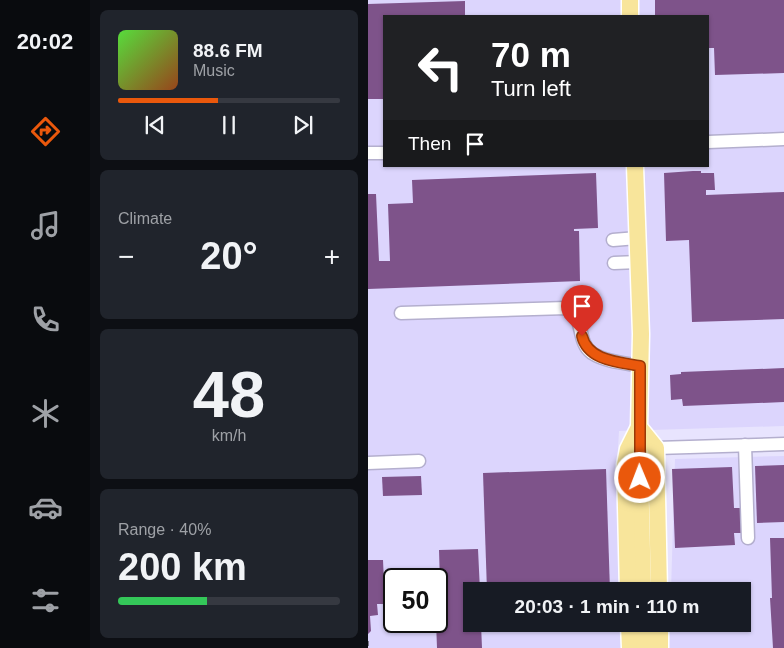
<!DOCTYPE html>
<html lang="en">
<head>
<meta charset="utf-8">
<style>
  body { margin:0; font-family:Helvetica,sans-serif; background:#20242c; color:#f1f3f6; height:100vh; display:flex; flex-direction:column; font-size:19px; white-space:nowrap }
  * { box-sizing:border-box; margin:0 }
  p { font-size:16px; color:#9ea1a6 }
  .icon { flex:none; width:28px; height:28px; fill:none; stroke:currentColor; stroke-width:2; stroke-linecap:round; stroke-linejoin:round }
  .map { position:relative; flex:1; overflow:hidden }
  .drawer { display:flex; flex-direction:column; gap:10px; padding:10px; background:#0d0f14; width:278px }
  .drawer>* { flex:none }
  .banner { position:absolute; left:15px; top:15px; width:326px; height:152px; border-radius:0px; box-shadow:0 1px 4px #0004; background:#202124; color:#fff; overflow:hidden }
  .speed { position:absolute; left:15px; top:568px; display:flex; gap:10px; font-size:25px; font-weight:700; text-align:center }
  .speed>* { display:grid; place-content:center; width:65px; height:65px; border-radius:50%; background:#171b24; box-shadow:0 1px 4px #0004; line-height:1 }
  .speed .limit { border:2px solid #111; border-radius:8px; background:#fff; color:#111 }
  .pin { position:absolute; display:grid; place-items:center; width:42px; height:42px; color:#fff; margin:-51px -21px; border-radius:50% 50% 50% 0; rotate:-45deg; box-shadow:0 0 5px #0007 }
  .pin .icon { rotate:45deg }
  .me { position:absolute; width:55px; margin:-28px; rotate:359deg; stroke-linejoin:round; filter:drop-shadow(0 0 4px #0008) }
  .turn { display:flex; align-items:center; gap:18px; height:105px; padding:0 25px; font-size:22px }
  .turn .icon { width:65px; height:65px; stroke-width:2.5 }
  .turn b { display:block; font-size:35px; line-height:42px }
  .then { display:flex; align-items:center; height:48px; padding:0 25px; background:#0003; gap:10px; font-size:19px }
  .big { font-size:38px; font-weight:600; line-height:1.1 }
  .drawer .card { flex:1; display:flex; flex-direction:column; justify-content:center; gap:8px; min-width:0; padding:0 18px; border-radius:8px; background:#20242c }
  .drawer .dial { align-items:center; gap:0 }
  .dial b { font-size:65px; line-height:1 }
  .song { display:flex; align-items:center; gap:15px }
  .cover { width:60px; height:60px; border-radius:8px; background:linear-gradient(135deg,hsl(110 70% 55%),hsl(20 70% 35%)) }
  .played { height:5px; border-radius:2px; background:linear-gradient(90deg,#ea580c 45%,#363941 45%) }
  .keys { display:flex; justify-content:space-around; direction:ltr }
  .heat { display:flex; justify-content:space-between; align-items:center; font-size:28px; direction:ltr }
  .charge { height:8px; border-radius:4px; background:linear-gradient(90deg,#34c759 40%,#363941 0) }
  .trip { position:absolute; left:95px; top:582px; width:288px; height:50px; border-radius:0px; background:#171b24; box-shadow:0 1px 4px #0004; font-weight:600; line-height:50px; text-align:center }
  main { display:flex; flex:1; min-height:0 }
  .menu { display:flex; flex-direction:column; width:90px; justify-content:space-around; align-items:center; background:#090b0e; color:#9ea1a6 }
  .menu .icon { width:35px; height:35px }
  .menu .current { color:#ea580c }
  .menu b { font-size:22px; color:#f1f3f6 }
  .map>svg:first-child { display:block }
  .built { fill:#dcd5fd; fill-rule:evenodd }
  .building { fill:#7e538a }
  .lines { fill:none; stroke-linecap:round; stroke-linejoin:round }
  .minor-casing { stroke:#b4afce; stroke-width:15 }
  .major-casing { stroke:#fff; stroke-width:19 }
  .path { stroke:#7d7a8c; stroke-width:2; stroke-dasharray:5 2.5; stroke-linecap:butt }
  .minor { stroke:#fff; stroke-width:12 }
  .major { stroke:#f8e59b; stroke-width:16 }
  .route-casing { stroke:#983908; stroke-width:12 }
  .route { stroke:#ea580c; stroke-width:9 }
</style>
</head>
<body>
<main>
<nav class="menu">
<b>20:02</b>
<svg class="icon current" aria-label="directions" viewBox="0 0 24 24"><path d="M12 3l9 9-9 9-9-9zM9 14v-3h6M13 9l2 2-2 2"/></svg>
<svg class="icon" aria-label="music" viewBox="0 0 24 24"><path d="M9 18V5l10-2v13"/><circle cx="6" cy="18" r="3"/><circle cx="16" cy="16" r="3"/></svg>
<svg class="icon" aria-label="phone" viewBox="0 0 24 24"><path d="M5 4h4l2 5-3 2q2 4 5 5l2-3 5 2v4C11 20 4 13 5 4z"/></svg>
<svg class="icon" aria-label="climate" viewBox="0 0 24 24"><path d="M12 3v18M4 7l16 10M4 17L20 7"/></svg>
<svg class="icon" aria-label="car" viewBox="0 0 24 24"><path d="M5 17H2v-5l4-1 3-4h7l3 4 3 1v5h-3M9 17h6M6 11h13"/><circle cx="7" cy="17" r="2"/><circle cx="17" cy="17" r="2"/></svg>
<svg class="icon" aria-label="filters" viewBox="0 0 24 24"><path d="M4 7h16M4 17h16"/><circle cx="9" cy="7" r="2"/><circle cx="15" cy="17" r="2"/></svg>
</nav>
<section class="drawer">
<div class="card">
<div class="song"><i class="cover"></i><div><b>88.6 FM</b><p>Music</p></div></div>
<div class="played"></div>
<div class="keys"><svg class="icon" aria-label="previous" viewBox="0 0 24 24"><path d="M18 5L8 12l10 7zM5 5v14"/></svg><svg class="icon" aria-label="pause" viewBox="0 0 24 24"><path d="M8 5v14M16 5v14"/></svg><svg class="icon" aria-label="next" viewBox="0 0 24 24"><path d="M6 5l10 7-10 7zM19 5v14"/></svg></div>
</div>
<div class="card"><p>Climate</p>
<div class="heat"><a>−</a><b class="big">20°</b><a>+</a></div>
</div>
<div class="card dial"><b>48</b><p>km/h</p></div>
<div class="card"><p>Range · 40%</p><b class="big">200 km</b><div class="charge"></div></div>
</section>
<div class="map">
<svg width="417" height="648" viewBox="0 0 417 648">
  <rect width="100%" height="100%" fill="#e8e4fe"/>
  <g class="built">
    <path d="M0 0H416V426L251 431 249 466 257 591H104V624H259L260 648H0ZM16 16H340V166H16ZM26 579H69V621H26Z"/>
    <polygon points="416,456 416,648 301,648 302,624 374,624 374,591 303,591 307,459"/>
  </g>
  <g class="building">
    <polygon points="287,0 417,0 417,73 347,75 346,48 340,48 340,16 287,16"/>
    <polygon points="97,1 97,16 16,16 16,99 0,99 0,4"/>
    <polygon points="325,171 333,171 333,173 346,173 347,190 338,190 338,195 417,192 417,319 324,322 321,240 298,241 296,173"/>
    <polygon points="228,173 230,228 206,229 206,231 211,231 212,281 0,289 0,194 8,194 11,261 22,261 20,204 45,203 44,180"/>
    <polygon points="417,368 417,402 315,406 314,399 303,400 302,375 313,374 313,372"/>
    <polygon points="417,465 417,522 389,523 387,466"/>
    <polygon points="364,467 366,508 373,508 374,533 366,533 367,545 307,548 304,469"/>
    <polygon points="238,469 242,591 119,591 115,473"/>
    <polygon points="53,476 54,495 15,496 14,477"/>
    <polygon points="402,538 417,538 417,648 405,648 402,598 404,598"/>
    <polygon points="110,549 112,591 104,591 104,624 113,624 114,648 69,648 68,621 69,616 73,616 71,550"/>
    <polygon points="0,560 15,560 17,604 9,604 10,615 2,616 3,631 0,634"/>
    <polygon points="120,624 216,624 216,625 121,629"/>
  </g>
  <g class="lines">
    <g class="minor-casing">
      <g id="minor">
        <polyline points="340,142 417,139"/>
        <polyline points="0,153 16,153"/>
        <polyline points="245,240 269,238"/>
        <polyline points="246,263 270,262"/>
        <path d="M33 313 199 308C217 315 208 342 224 353 238 362 256 363 273 366"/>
        <polyline points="377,445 380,538"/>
        <polyline points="288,448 417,444"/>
        <polyline points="0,463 51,461"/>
      </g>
    </g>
    <g class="major-casing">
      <g id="major">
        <polyline points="262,0 262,16"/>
        <polyline points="267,166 273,334 271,427 275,591"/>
        <polyline points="271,427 288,448 291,591"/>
        <polyline points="260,591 257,465 260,449 270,429"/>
        <polyline points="261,624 262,648"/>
        <polyline points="276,624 277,648"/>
        <polyline points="292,624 292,648"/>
      </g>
    </g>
    <polyline class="path" points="0,641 0,648"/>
    <use href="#minor" class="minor"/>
    <use href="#major" class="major"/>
  </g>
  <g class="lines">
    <g class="route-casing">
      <path id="route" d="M214 336C220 361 251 362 272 366V478"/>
    </g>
    <use href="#route" class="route"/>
  </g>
</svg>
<div class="speed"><div class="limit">50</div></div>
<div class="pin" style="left:214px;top:336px;background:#d93025"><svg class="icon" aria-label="arrive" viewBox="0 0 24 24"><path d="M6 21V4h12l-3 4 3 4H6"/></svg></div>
<svg class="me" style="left:272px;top:478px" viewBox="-20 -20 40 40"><circle r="17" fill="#ea580c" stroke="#fff" stroke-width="3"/><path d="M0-11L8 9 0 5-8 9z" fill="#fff"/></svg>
<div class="trip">20:03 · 1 min · 110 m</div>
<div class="banner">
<div class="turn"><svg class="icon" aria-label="left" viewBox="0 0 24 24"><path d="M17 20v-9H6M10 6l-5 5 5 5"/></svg><div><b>70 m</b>Turn left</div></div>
<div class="then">Then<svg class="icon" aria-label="arrive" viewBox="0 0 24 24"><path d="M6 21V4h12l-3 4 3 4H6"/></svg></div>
</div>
</div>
</main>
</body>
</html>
